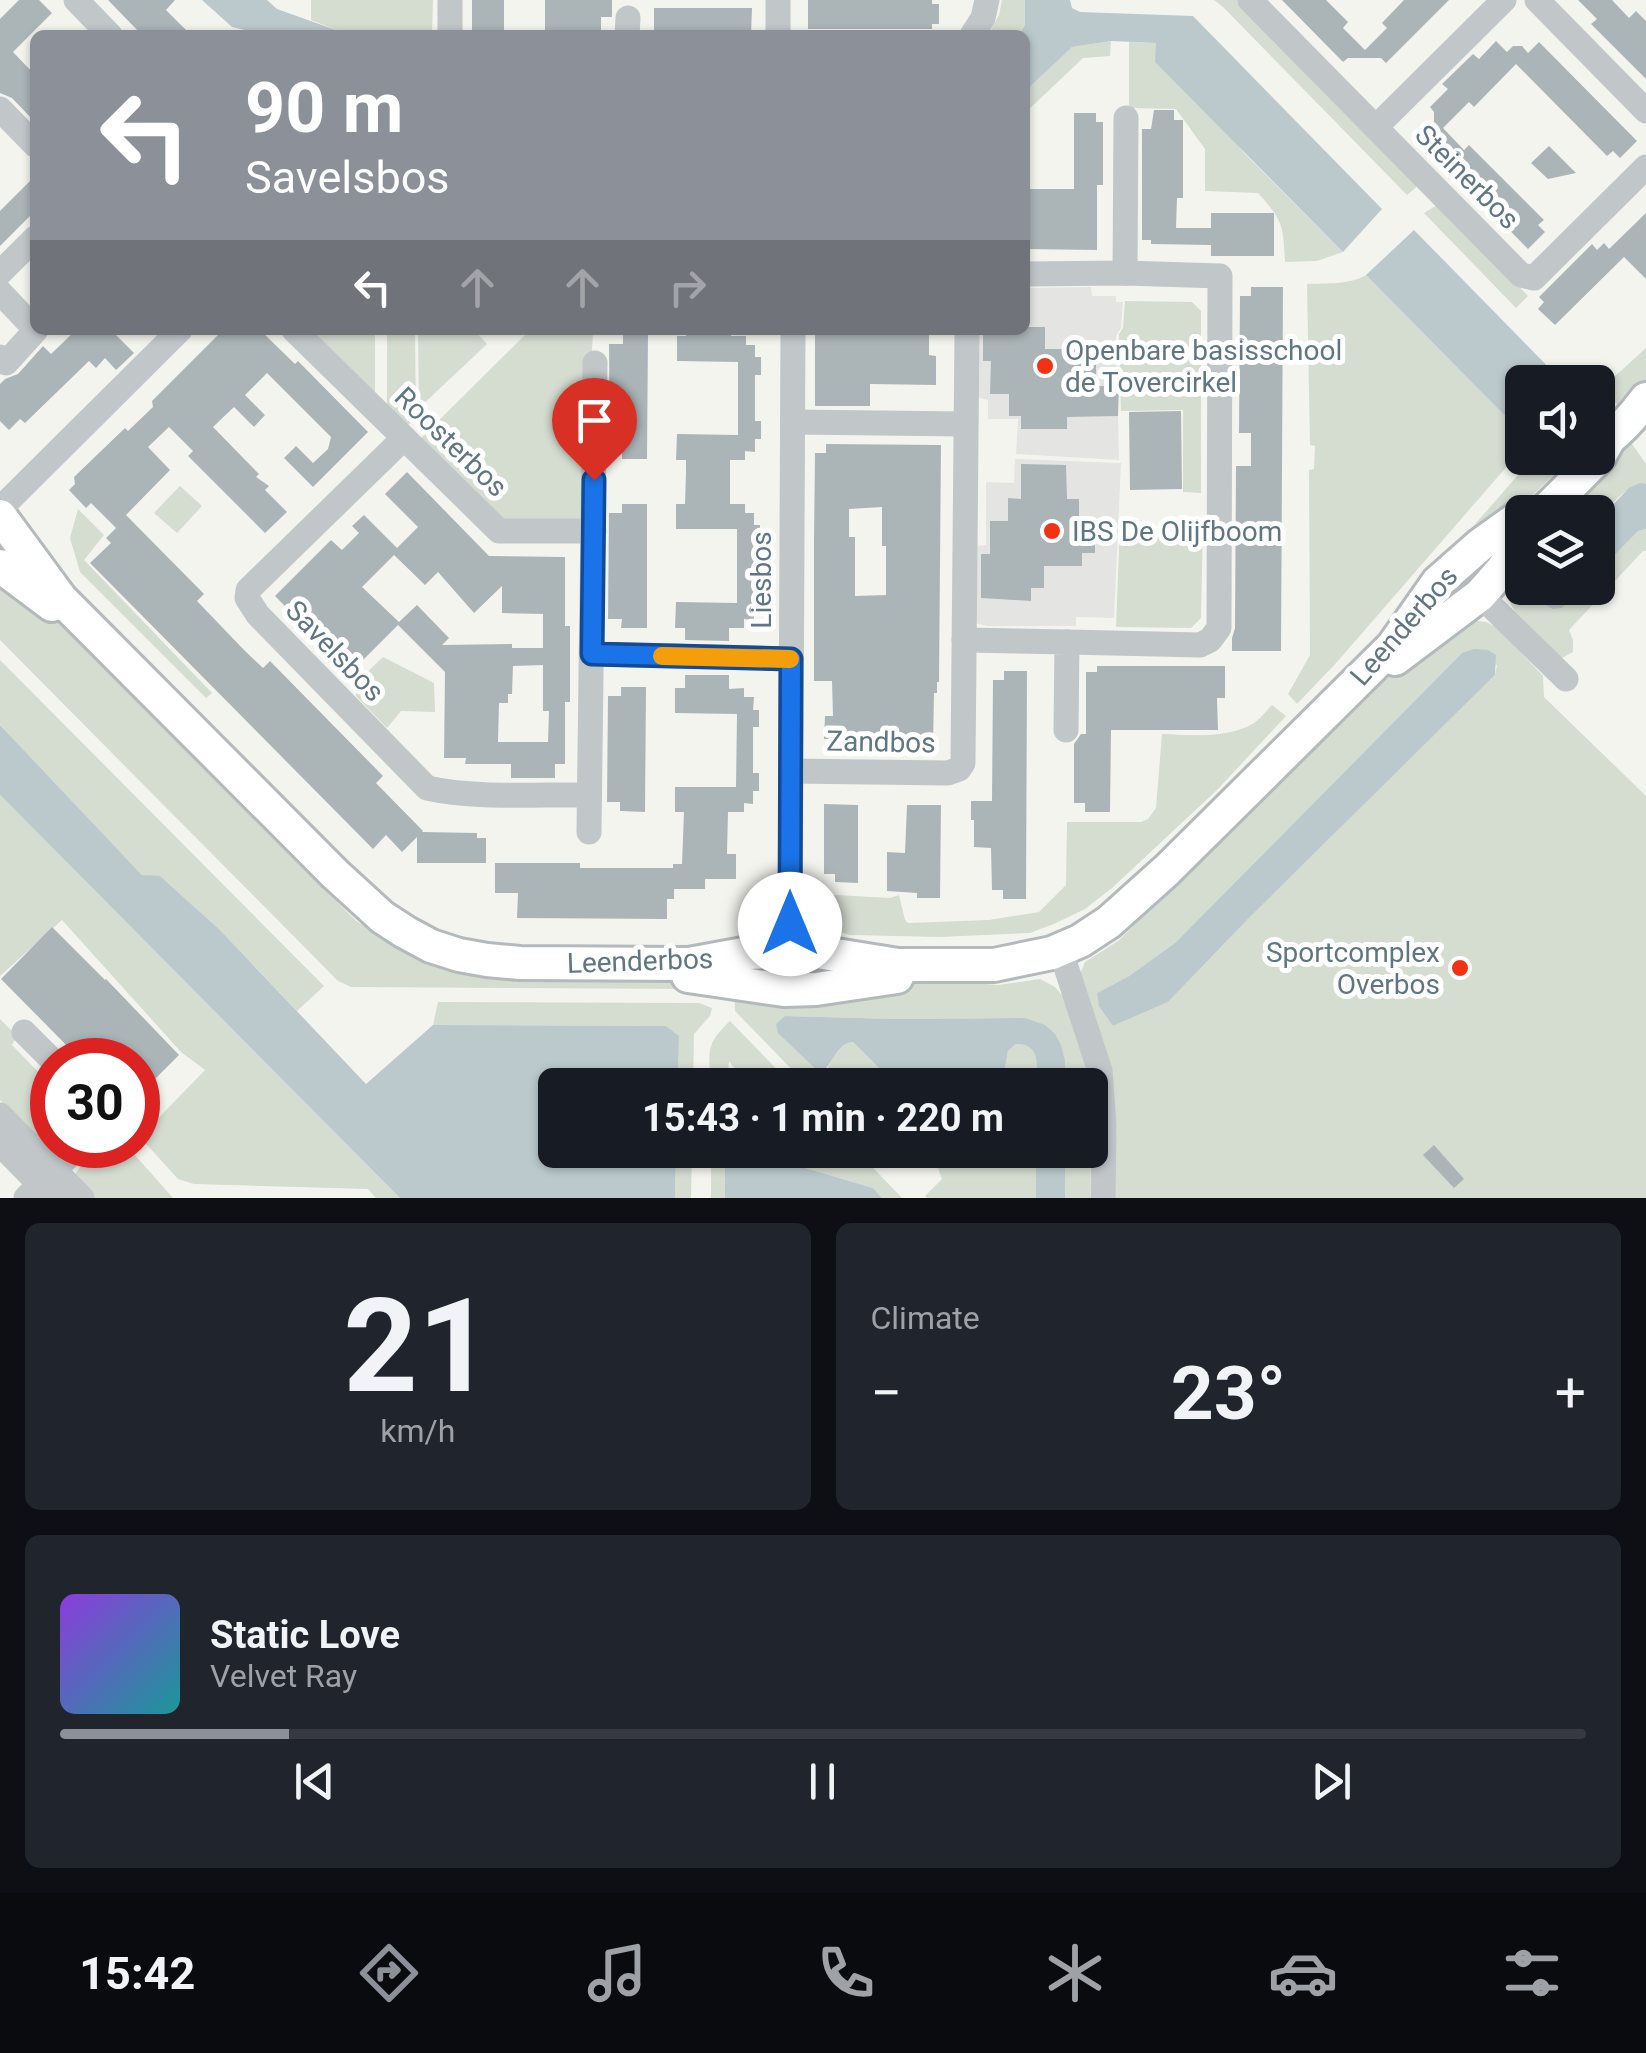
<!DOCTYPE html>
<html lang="en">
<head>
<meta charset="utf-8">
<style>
  body { margin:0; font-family:Roboto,sans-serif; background:#20242c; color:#f1f3f6; height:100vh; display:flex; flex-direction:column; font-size:38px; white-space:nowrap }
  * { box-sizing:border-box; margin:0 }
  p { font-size:32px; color:#9ea1a6 }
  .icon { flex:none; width:55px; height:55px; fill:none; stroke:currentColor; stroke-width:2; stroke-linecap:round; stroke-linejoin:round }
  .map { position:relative; height:1198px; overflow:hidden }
  .drawer { display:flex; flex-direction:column; gap:25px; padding:25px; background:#0d0f14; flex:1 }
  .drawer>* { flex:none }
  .guide { position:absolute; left:30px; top:30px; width:1000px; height:305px; border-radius:15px; box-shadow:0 2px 8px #0004; background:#8c9099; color:#fff; overflow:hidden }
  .fabs { position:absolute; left:1505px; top:365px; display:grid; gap:20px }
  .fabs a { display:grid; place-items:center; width:110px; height:110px; border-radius:15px; background:#171b24; box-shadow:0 2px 8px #0004; font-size:50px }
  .speed { position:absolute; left:30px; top:1038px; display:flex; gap:20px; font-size:50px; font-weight:700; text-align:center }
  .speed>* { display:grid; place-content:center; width:130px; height:130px; border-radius:50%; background:#171b24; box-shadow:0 2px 8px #0004; line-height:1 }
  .speed .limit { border:15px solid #d22; background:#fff; color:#111 }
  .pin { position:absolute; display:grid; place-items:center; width:85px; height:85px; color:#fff; margin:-102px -42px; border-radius:50% 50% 50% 0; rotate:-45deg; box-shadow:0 0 10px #0007 }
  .pin .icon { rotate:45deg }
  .me { position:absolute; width:110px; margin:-55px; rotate:0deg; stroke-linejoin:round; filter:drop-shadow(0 0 8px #0008) }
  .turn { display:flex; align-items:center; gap:35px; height:210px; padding:0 50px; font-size:45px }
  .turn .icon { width:130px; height:130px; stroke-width:2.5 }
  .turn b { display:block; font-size:70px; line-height:85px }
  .lanes { display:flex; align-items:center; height:95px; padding:0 50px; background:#0003; justify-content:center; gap:50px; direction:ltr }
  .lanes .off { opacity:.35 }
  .big { font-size:75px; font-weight:700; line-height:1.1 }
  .drawer .card { flex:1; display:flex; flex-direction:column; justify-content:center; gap:15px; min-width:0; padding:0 35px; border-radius:15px; background:#20242c }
  .drawer .dial { align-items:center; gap:0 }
  .dial b { font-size:130px; line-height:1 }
  .song { display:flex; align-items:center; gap:30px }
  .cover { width:120px; height:120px; border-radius:15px; background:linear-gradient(135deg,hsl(270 70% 55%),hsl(180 70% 35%)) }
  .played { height:10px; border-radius:5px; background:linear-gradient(90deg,#8c9099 15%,#363941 15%) }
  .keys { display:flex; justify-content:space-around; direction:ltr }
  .heat { display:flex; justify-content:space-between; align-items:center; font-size:55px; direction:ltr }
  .drawer .tiles { flex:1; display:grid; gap:25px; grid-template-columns:1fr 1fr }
  .card:last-child { grid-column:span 2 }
  .trip { position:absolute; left:538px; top:1068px; width:570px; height:100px; border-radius:15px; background:#171b24; box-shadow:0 2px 8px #0004; font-weight:700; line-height:100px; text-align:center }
  .tabs { display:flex; height:160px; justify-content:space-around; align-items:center; background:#090b0e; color:#9ea1a6 }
  .tabs .icon { width:70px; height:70px }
  .tabs .selected { color:#8c9099 }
  .tabs b { font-size:45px; color:#f1f3f6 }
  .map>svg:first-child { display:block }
  .built { fill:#e4e5e3 }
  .green { fill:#d5dcd0; fill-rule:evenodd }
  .water { fill:#bbc9cd }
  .building { fill:#abb5b8; fill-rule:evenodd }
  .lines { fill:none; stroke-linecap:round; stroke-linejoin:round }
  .major-casing { stroke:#b4b9bc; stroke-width:38 }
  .minor { stroke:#c1c6c8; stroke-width:25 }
  .major { stroke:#fff; stroke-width:32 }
  .route-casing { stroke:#114b97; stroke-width:25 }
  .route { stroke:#1a73e8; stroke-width:18 }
  .slow { stroke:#f59e0b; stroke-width:18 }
  .poi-dot { fill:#f13213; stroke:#fff; stroke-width:4 }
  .labels { text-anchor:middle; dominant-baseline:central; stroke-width:10; stroke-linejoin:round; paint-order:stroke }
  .street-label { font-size:28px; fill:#607783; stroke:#fff }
  .poi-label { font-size:28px; fill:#607783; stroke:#fff; text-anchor:start }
</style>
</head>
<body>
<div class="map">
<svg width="1646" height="1198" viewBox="0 0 1646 1198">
  <rect width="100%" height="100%" fill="#f4f4ef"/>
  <g class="built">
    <polygon points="1091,287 1092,296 1116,296 1116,302 1123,302 1121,328 1116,336 1119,460 1016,454 1018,419 988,419 988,400 972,396 975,330 1025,330 1025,288"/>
    <polygon points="1015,459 1121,463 1114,618 1076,617 1076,626 987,626 975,623 977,546 986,545 986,482 1014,483"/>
  </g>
  <g class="green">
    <polygon points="311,0 433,0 432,35 350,35 311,20"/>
    <polygon points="1002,0 1025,0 1025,25 1019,35 988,35 999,15"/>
    <polygon points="1214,0 1241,0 1420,184 1407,195 1224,8"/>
    <polygon points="1111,41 1110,56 1083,58 1025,113 1025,91 1066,51 1072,47"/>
    <path d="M1129 42 1156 43 1244 153 1343 252 1317 261 1285 262C1283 224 1283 221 1258 193L1205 191V149L1176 109 1129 108Z"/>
    <polygon points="1439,204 1528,296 1516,308 1424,213"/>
    <path d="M1366 275 1510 421 1522 423V449L1337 662 1297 704 1288 694 1310 655 1309 470 1314 469 1315 446 1310 445 1307 284C1326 283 1349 285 1366 275Z"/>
    <polygon points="1125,301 1192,302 1201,311 1201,493 1183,492 1183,410 1121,411 1119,334 1123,328"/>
    <polygon points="310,330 375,330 375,393"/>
    <polygon points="387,330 415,330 416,418 408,425 387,405"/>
    <polygon points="418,330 474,330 487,344 419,408"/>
    <polygon points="530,330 593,330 584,524 507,523 421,438"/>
    <polygon points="1646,348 1646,384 1621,409 1602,388"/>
    <path d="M1630 441 1646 464V484C1625 484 1611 506 1598 520V512H1558Z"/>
    <polygon points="1533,458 1571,458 1319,702"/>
    <polygon points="180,486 202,506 177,533 154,513"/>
    <polygon points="78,509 104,535 84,560 212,693 206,698 80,572 70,538"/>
    <polygon points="1120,523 1129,523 1129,537 1191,536 1191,524 1203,524 1201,618 1191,628 1116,627"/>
    <path d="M1646 529V551H1643L1569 630 1573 640V652L1562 658C1541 638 1500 611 1507 579 1510 569 1517 559 1522 550V588H1536V595L1562 608 1582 588H1598V572L1638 531Z"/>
    <polygon points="0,575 42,602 356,921 410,954 452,970 493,977 688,982 699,989 351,987 338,981 0,640"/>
    <path d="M1470 620 1486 622 1498 628 1543 676 1544 697 1646 796V1198H1110L1080 974 1085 962 1118 941 1408 654ZM1462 653 1497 665 1495 675 1249 918 1168 1002 1113 1026 1097 993 1129 976 1175 943Z"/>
    <polygon points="383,657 434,683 435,712 401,711 387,728 356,696 356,683"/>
    <polygon points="0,660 324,986 297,1011 219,929 161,877 142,875 0,725"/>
    <path d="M1272 705 1286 716 1217 790 1112 888 1085 909 1056 923 1030 933 940 937 850 935 803 920 800 911 801 893 890 898 899 895 905 920 908 923 989 920 1039 912 1066 885 1067 822H1141L1148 819 1156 808 1162 734C1191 735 1228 739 1254 723 1260 719 1266 711 1272 705Z"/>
    <polygon points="0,795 400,1198 376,1198 368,1189 194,1184 178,1179 140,1137 205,1070 181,1052 62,920 0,976"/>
    <path d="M1040 979 1055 987 1067 1001 1078 1025 1092 1091 1090 1198H1065V1150H1090V1085H1065V1061L1025 1018 897 1019 785 1016 827 1069C834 1057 839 1044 853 1042L896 1085H807L735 1011 734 988 949 981 998 985Z"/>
    <polygon points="438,1002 699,1003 712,1008 710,1016 694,1034 693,1085 678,1085 679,1037 666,1026 433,1025"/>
    <polygon points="0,1019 17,1036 12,1045 52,1086 52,1145 72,1145 69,1147 44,1146 0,1100"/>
    <path d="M730 1021 792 1085H747L729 1061 727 1085H710C710 1051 704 1046 730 1021Z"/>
    <path d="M1016 1044C1041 1044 1037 1066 1036 1085H1002L1008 1051Z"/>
    <polygon points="98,1145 126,1145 173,1198 93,1198 75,1174"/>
    <polygon points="676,1150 692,1150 691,1198 675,1198"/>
    <rect x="711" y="1150" width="14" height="48"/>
    <polygon points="786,1150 856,1150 902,1198 882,1198 873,1188 792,1164"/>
    <polygon points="923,1150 1036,1150 1036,1198 927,1198 925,1196 942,1179 935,1160"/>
  </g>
  <g class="water">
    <polygon points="202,0 267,0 277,9 350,35 265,35 232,27"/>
    <polygon points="1025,0 1070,0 1072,8 1080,12 1193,16 1382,209 1343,252 1155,62 1156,43 1111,41 1072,47 1025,91 1025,35 1019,35 1025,25"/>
    <polygon points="1414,230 1563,382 1522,382 1522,423 1510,421 1366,275"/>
    <polygon points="1640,483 1646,484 1646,529 1638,531 1598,572 1598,520 1629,488"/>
    <polygon points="1536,588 1582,588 1562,608 1553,609 1538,601"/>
    <polygon points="1474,649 1488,650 1496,655 1495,675 1249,918 1168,1002 1113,1026 1099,1006 1097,993 1129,976 1175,943 1462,653"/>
    <polygon points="0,725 142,875 160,876 219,929 366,1084 433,1025 666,1026 679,1036 678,1085 555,1085 555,1150 676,1150 675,1198 400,1198 0,795"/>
    <path d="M785 1016 897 1019 1025 1018 1045 1025 1055 1034 1061 1045 1065 1061V1085H1036C1037 1066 1041 1044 1016 1044L1008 1051 1002 1085H896L853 1042C835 1044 834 1065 820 1073L778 1033 776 1024Z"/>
    <polygon points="725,1150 786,1150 792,1164 873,1188 882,1198 725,1198"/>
    <rect x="1036" y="1150" width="29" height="48"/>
  </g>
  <g class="building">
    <polygon points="19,0 39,0 52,13 13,52 35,75 35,122 12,98 0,93 0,19"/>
    <polygon points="108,0 175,0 166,10 191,35 142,35"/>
    <rect x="472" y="0" width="32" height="35"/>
    <polygon points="545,0 612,0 612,17 601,17 601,35 545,35"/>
    <polygon points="808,0 932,0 932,4 939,4 939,24 932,24 932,29 808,29"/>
    <polygon points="1282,0 1326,0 1348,22 1343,28 1365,50 1387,28 1382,23 1404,0 1449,0 1386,63 1381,58 1348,58 1343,62"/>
    <polygon points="1578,0 1612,0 1629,18 1636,11 1646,21 1646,79 1591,24 1597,19"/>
    <polygon points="654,8 752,8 751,35 654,35"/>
    <polygon points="1496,41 1507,52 1513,46 1522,46 1528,53 1539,42 1637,141 1620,158 1613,151 1607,156 1516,64 1474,107 1469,102 1443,128 1464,150 1469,145 1544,220 1538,225 1545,232 1528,249 1424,143 1434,133 1434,112 1430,107 1448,89 1442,84 1473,54 1479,59"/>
    <polygon points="1154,110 1174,110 1174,120 1183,120 1183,198 1177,198 1176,228 1211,228 1211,213 1274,213 1274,256 1211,256 1211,245 1151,244 1151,240 1142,240 1142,129 1151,129"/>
    <polygon points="1074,113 1096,113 1096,122 1103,122 1103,185 1097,185 1097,250 1025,249 1026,189 1074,189"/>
    <polygon points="1549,146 1576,173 1548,179 1531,163"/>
    <polygon points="35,176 35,211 0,246 0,211"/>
    <polygon points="1646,213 1646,279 1624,257 1555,325 1538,309 1544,302 1539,297 1592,244 1597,250 1604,243 1609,249"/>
    <polygon points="1251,287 1283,287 1281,651 1232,651 1232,638 1235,628 1236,466 1251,466 1251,433 1239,433 1240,296 1251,296"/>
    <polygon points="1025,327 1045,327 1045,349 1083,349 1083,362 1096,362 1096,386 1119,386 1118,416 1067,417 1067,429 1021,429 1021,416 1009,416 1009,394 990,394 991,361 983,361 983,330 1025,330"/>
    <polygon points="76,330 111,330 134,353 116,370 105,358 96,368 89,361 25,423 20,419 9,430 0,421 0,384 5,379 18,374 43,346 51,354"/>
    <polygon points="223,330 260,330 295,364 298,361 368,432 313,487 284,458 296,446 313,463 328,449 331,437 267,373 245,395 265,415 254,427 234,407 213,427 259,474 256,477 269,486 265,490 287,512 265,533 188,456 193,451 169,427 148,447 170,470 126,515 204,594 197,601 245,651 263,668 270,661 383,776 376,783 423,831 422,832 477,833 477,838 486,838 486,863 417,863 417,837 402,852 386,835 373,849 90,563 111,543 106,538 116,528 91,503 86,508 69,490 75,484 74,477 125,428 128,431 153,407 152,401"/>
    <polygon points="686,330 731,330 731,336 746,336 746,345 755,345 755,357 761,357 761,375 755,375 755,421 761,421 761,439 755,439 755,452 745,451 745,460 730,460 730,504 745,504 745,513 754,513 754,525 760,525 760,543 754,543 754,589 760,589 760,607 754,607 754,620 744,619 744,628 729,628 729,641 685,640 685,628 675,628 676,602 737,603 737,529 676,529 676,504 685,504 686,473 686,460 676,460 677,434 738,435 738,362 677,361 677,336 686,336"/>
    <polygon points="848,330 929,330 929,355 936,356 936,385 870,384 870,406 815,406 815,335 848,335"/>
    <polygon points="623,335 648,335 647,459 622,459 622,450 610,450 609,344 623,344"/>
    <polygon points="1181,411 1182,489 1130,490 1129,412"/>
    <path d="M826 444 941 445 939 682H937V693H934L933 746 835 745V739H824L825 716H833L832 681H814V540L815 453H826ZM882 507V546H886V595L855 596V537H849V509Z"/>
    <polygon points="1021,464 1066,465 1067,499 1079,499 1079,530 1095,530 1095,553 1082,553 1082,566 1044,566 1044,588 1031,588 1031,601 981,598 981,554 990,554 990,521 1008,521 1008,498 1021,499"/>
    <path d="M407 472 489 556 565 557V626H570V702H565V764H555V778H511V764H465L466 758H444L445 672 398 625 357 666 353 662 347 669 275 596 331 540 342 550 359 533 352 526 364 515 397 548 418 527 385 494ZM394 555 425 585 438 572 474 613 502 586V613L543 614V648H512V644L442 645 449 638 417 605 399 622 362 587ZM543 665V711H549L548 742H498L499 703H508V694H512L513 666Z"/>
    <polygon points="622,504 647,504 647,628 621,628 622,619 608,619 609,513 622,513"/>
    <polygon points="1097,666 1225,666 1225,698 1217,698 1218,730 1111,730 1110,812 1085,812 1085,803 1074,803 1074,744 1081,734 1086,734 1086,672 1097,672"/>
    <polygon points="1004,671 1027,671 1026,899 1003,899 1003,890 992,890 991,848 974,847 974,820 971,820 971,801 992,801 993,680 1004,680"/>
    <polygon points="685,675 729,675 729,689 744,688 744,697 754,697 753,710 759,710 759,727 753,727 753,773 759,773 759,791 753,791 753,804 744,803 744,812 728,812 727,854 736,854 736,879 705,879 705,889 674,889 674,899 667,899 667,919 517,918 518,893 495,893 495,863 580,863 580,868 673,868 673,864 682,864 684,812 675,812 675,787 736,787 737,714 675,713 675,688 685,688"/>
    <polygon points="621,687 646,687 645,812 620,811 620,802 607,802 608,696 621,696"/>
    <polygon points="824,804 858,805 858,883 835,882 835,874 824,874"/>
    <polygon points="907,805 941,805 940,898 917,898 917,893 887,891 887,852 905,853"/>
    <polygon points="52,927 105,980 106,979 179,1055 138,1096 138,1060 81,1060 1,979"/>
    <polygon points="1434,1145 1464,1179 1454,1188 1423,1155"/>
  </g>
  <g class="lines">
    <g class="major-casing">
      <g id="major">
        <path d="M1598 447C1617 434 1633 417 1646 399"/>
        <polyline points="1544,512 1599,457 1609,439"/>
        <polyline points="0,516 61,599 335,874 382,917 405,932 431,946 459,955 487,960 520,963 689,964 749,953 805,950 898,965 994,965 1052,953 1080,941 1109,922 1167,870 1393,646 1438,582 1480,545 1522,515"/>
        <polyline points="0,566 52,605"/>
        <polyline points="1395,659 1480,595 1502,570 1522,541"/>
        <polyline points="688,976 784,990 816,989 897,977"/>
      </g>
    </g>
    <g class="minor">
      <polyline points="76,0 110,35"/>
      <polyline points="450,0 450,35"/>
      <polyline points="1250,0 1521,275 1534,278 1646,167"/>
      <polyline points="1537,0 1646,111"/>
      <polyline points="627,35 628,18"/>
      <polyline points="778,35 778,0"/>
      <polyline points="972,35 983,18 987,0"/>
      <polyline points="0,109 35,145"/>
      <polyline points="1376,127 1504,0"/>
      <polyline points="0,273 35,238"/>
      <polyline points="1125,273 1126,118"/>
      <polyline points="1025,274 1125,273 1220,276 1219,628 1210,640 1200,645 1067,642"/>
      <polyline points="0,292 35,329"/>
      <polyline points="294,330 499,531 594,531"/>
      <polyline points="0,357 6,363 36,330"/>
      <polyline points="793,422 965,424"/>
      <path d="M404 438 248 590 247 598 258 615 427 788C476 799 539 794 589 795"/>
      <polyline points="0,509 180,330"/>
      <polyline points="1480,595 1566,679"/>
      <polyline points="964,640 1067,642 1066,730"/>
      <polyline points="593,654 791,659"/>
      <polyline points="791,771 948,773 959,769 963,763 967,330"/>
      <polyline points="589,832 595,363"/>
      <polyline points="790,950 793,330"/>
      <polyline points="1064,961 1100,1071 1104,1125 1103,1198"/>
      <polyline points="24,1032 52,1060"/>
      <polyline points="0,1115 82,1198"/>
      <polyline points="0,1144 53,1198"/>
      <polyline points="26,1198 80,1145"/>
    </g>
    <use href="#major" class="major"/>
  </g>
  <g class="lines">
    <g class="route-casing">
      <polyline id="route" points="594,480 592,654 791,659 790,924"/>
    </g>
    <use href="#route" class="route"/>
    <polyline class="slow" points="662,656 790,659"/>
  </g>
  <g class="poi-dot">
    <circle cx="1045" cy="366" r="10"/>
    <circle cx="1052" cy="531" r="10"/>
    <circle cx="1460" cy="968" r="10"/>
  </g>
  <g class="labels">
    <g class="street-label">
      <text transform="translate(1467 177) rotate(45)">Steinerbos</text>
      <text transform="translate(451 442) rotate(44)">Roosterbos</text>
      <text transform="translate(761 580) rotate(-90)">Liesbos</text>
      <text transform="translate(1404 626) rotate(-49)">Leenderbos</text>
      <text transform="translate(335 651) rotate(46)">Savelsbos</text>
      <text transform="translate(881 742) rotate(1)">Zandbos</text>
      <text transform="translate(640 961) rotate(-2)">Leenderbos</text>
    </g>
    <g class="poi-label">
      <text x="1065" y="350">Openbare basisschool<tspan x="1065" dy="32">de Tovercirkel</tspan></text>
      <text x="1072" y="531">IBS De Olijfboom</text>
      <text x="1440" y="952" text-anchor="end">Sportcomplex<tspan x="1440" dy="32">Overbos</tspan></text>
    </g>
  </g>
</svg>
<div class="fabs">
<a><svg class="icon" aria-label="sound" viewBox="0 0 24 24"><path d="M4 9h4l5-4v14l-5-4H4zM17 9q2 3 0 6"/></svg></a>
<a><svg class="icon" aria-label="layers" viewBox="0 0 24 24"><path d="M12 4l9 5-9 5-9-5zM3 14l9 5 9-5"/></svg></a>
</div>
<div class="speed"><div class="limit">30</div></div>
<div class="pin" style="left:594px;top:480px;background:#d93025"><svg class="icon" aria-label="arrive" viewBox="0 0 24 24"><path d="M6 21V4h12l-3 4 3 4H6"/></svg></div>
<svg class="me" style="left:790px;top:924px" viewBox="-20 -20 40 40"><circle r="19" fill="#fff"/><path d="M0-13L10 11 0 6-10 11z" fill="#1a73e8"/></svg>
<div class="trip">15:43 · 1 min · 220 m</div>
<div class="guide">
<div class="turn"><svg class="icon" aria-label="left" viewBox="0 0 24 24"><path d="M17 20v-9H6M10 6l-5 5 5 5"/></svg><div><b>90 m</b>Savelsbos</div></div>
<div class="lanes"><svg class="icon" aria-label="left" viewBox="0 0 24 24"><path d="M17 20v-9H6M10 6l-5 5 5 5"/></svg><svg class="icon off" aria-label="ahead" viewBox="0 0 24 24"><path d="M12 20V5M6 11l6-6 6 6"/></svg><svg class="icon off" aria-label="ahead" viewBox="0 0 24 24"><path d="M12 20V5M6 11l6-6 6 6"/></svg><svg class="icon off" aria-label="right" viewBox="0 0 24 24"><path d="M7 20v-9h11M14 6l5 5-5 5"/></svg></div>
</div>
</div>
<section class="drawer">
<div class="tiles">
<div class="card dial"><b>21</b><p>km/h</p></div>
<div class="card"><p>Climate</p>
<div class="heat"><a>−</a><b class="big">23°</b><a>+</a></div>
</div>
<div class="card">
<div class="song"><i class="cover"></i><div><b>Static Love</b><p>Velvet Ray</p></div></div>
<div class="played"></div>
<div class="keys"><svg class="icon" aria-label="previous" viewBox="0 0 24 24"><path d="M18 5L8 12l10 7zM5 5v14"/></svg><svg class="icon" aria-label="pause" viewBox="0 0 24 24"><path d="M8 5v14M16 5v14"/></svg><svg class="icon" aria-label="next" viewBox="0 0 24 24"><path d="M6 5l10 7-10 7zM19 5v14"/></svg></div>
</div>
</div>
</section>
<nav class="tabs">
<b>15:42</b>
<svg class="icon selected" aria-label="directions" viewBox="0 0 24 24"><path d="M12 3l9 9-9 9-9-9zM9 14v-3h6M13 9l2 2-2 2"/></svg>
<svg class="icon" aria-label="music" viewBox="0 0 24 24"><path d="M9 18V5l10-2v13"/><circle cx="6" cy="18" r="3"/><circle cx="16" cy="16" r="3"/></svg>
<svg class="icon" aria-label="phone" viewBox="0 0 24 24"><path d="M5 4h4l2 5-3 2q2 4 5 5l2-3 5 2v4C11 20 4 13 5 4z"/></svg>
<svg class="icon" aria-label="climate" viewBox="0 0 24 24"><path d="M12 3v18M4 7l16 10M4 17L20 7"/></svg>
<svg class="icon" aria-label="car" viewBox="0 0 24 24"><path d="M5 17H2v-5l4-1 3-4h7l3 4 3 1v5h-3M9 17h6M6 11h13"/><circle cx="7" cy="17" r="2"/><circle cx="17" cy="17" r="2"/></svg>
<svg class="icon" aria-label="filters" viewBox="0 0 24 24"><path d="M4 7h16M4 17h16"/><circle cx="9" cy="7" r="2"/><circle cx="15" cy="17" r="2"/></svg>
</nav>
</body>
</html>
